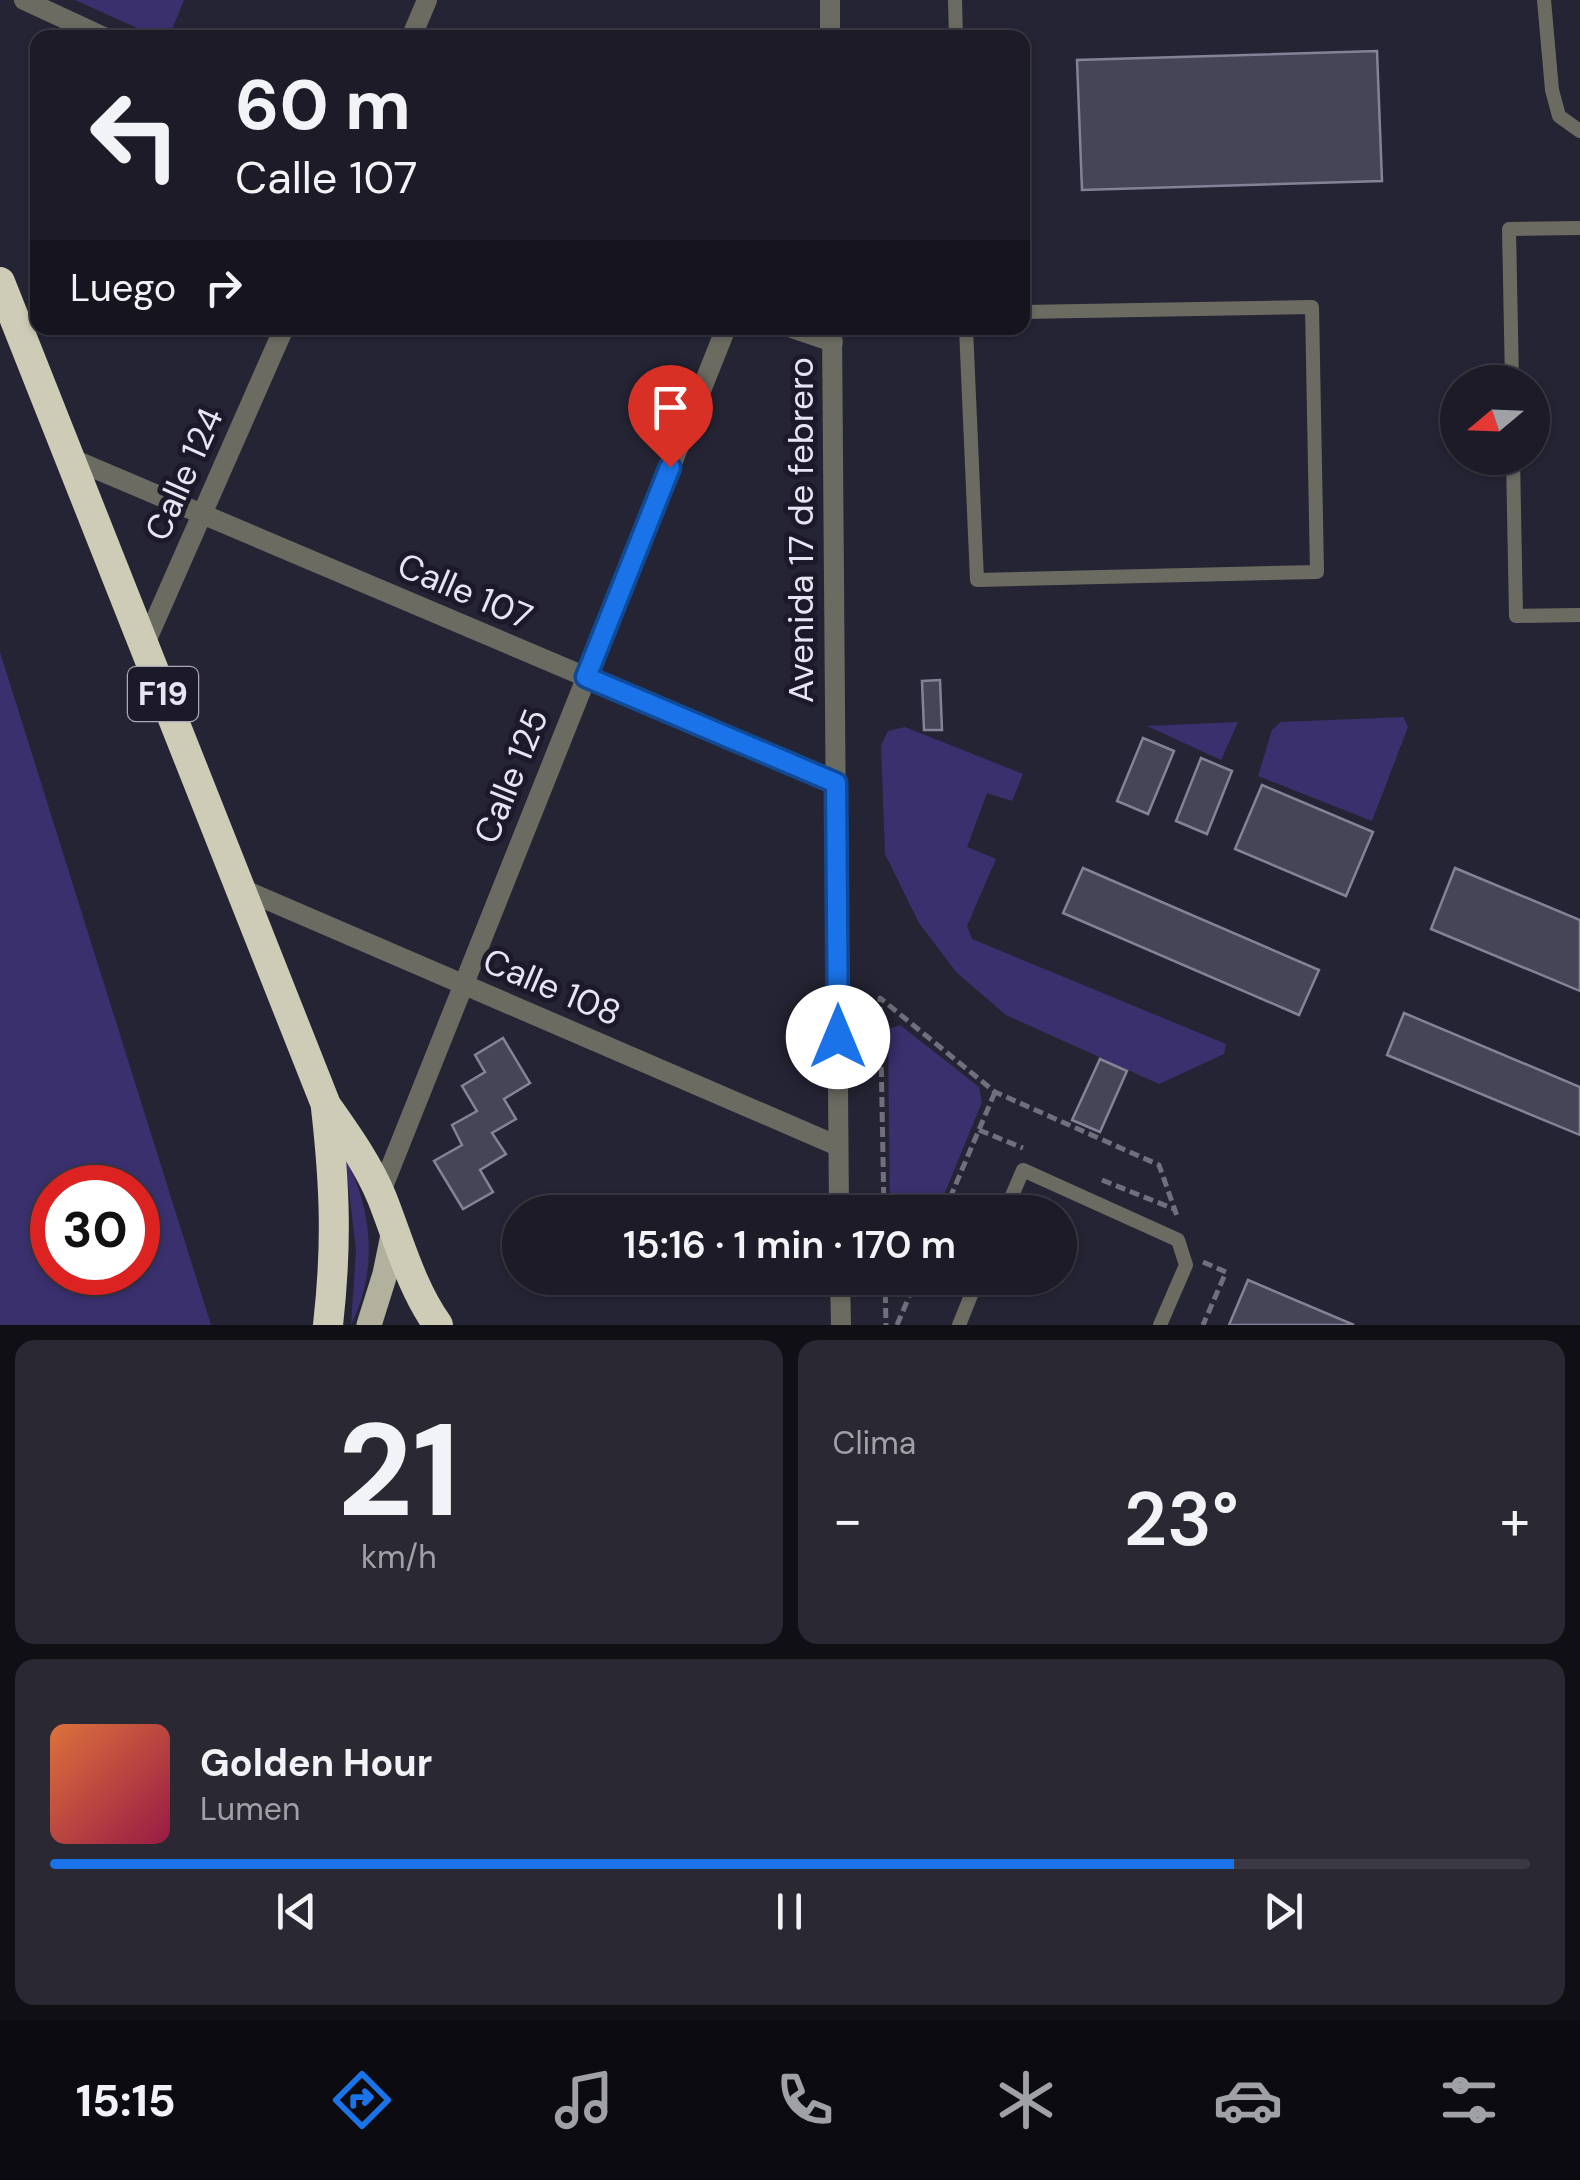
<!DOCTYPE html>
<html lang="es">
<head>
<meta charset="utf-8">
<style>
  body { margin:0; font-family:"DM Sans",sans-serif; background:#292833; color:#f1f3f6; height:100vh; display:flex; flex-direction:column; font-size:38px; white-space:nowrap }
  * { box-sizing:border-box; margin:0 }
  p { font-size:32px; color:#a0a1a7 }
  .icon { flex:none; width:55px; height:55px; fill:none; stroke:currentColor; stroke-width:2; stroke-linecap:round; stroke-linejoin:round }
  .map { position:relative; height:1325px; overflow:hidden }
  .details { display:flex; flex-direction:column; gap:15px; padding:15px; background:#0f0f15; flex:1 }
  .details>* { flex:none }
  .hud { position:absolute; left:30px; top:30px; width:1000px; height:305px; border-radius:20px; box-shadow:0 2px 8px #0004,0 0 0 2px #3a3944; background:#1c1b27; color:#f1f3f6; overflow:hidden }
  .needle { width:65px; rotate:251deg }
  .fabs { position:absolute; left:1440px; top:365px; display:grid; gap:20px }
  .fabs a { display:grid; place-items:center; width:110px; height:110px; border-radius:50%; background:#1c1b27; box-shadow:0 2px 8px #0004,0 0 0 2px #3a3944; font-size:50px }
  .speed { position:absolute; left:30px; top:1165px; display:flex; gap:20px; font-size:50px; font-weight:700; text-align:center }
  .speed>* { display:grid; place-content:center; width:130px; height:130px; border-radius:50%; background:#1c1b27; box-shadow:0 2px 8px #0004,0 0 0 2px #3a3944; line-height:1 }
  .speed .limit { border:15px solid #d22; background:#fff; color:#111 }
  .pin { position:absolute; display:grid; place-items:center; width:85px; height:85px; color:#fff; margin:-102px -42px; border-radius:50% 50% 50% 0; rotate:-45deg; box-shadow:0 0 10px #0007 }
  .pin .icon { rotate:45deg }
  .me { position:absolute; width:110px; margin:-55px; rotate:0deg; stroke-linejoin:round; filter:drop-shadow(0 0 8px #0008) }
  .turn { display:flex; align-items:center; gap:35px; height:210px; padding:0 40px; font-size:45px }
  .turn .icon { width:130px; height:130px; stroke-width:2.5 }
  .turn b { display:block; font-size:70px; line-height:85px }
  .then { display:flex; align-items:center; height:95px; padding:0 40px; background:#0003; gap:20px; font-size:38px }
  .big { font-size:75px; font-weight:600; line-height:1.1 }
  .details .tile { flex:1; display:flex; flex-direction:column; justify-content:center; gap:15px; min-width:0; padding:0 35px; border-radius:20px; background:#292833 }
  .details .dial { align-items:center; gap:0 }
  .dial b { font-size:130px; line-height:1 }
  .song { display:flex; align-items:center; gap:30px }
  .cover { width:120px; height:120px; border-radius:15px; background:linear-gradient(135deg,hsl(20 70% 55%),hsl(340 70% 35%)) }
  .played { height:10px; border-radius:5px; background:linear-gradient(90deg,#1a73e8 80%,#3a3944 80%) }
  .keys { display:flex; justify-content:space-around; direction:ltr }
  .heat { display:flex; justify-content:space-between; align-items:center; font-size:55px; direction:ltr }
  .details .tiles { flex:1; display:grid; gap:15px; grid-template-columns:1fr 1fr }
  .tile:last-child { grid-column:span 2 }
  .trip { position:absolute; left:502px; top:1195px; width:575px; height:100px; border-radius:50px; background:#1c1b27; box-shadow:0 2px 8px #0004,0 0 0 2px #3a3944; font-weight:600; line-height:100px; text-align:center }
  .dock { display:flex; height:160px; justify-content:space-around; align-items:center; background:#0b0b10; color:#a0a1a7 }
  .dock .icon { width:70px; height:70px }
  .dock .active { color:#1a73e8 }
  .dock b { font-size:45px; color:#f1f3f6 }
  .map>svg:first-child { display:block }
  .green { fill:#3b306e; fill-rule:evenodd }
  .building { fill:#464557; stroke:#838297; stroke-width:2.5 }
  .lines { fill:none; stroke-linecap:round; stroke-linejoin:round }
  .path { stroke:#706f7d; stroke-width:5; stroke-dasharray:10 5; stroke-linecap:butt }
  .lane { stroke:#6c6b62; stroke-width:14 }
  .street { stroke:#6c6b62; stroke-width:20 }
  .primary { stroke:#b2b19e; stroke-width:25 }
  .highway { stroke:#ceccb6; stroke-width:30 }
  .route-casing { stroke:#114b97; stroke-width:25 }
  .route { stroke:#1a73e8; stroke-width:18 }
  .labels { text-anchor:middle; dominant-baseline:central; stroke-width:10; stroke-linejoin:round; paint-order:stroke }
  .shield { fill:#1c1a2a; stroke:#a9a8b5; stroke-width:2.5 }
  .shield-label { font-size:32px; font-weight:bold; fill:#e6e5f1 }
  .street-label { font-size:35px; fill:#e6e5f1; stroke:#1c1a2a }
</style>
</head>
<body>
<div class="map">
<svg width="1580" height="1325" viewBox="0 0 1580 1325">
  <rect width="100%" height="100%" fill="#252434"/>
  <g class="green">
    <polygon points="75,0 184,0 169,37 159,38"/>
    <path d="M0 652 211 1325H0ZM52 1188H138V1272H52Z"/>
    <polygon points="1403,717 1408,727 1372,821 1258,776 1272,730 1281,722"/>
    <polygon points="1238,722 1221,760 1147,726"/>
    <polygon points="905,727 1023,774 1012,801 987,793 967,847 996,859 967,926 972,939 1226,1044 1224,1054 1159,1084 1006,1015 957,973 919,923 885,854 881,745 888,731"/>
    <polygon points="900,1025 979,1087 982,1102 937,1212 890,1212 888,1029"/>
    <path d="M339 1147C372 1202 380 1266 351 1325L356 1250 348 1183Z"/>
  </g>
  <g class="building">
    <polygon points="1377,51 1382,181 1082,190 1077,60"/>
    <polygon points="940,680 942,730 924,730 922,681"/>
    <polygon points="1143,738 1174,751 1148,814 1117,801"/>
    <polygon points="1201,758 1232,771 1207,834 1176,821"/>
    <polygon points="1262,785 1373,832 1346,896 1235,849"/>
    <polygon points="1083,868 1319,970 1299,1015 1063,913"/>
    <polygon points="1455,868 1580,920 1580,991 1431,929"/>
    <polygon points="1404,1013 1580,1087 1580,1135 1387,1055"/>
    <polygon points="503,1038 530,1083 504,1099 516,1119 492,1133 506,1154 480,1170 493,1192 463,1209 434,1161 462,1145 452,1125 477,1111 462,1086 485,1072 475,1055"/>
    <polygon points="1100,1059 1127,1071 1100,1132 1072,1120"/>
    <polygon points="1248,1280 1354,1325 1229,1325"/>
  </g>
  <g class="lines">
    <g class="path">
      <polyline points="979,1130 1023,1148"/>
      <polyline points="1102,1180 1174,1209"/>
      <polyline points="884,1212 880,998 995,1092 1159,1165 1177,1216"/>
      <polyline points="944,1212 995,1092"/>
      <polyline points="1203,1262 1226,1272 1203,1325"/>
      <polyline points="885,1278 886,1325"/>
      <polyline points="897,1325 917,1278"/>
    </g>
    <g class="lane">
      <polyline points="955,0 956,38"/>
      <polyline points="1544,0 1552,90 1559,116 1580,131"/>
      <polyline points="966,328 977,580 1317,572 1312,307 1022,312"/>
      <polyline points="1512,382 1509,229 1580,228"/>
      <polyline points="1513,458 1516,616 1580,615"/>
      <polyline points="1005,1212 1023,1170 1178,1240 1186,1265 1160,1325"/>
      <polyline points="959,1325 978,1278"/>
    </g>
    <g class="street">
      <polyline points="24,0 106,38"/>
      <polyline points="830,0 830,38"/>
      <polyline points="411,38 427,0"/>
      <polyline points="792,328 833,342"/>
      <polyline points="832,328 839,1212"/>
      <polyline points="70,458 836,783"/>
      <polyline points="144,646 284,328"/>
      <polyline points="240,888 838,1146"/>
      <polyline points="380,1194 726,328"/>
      <polyline points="840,1278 841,1325"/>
    </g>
    <polyline class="primary" points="369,1325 385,1274 394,1230"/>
    <g class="highway">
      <path d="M0 282 326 1105C347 1135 368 1164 382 1198 399 1241 411 1287 438 1325"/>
      <path d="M326 1108C335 1187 337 1246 328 1325"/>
    </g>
  </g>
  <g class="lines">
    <g class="route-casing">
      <polyline id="route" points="670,467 586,677 836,783 838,1037"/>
    </g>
    <use href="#route" class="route"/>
  </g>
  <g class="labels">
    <rect class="shield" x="128" y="667" width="70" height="54" rx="8"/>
    <g class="shield-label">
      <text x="163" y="694">F19</text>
    </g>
    <g class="street-label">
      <text transform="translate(184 474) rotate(-66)">Calle 124</text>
      <text transform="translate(801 530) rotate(-90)">Avenida 17 de febrero</text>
      <text transform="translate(465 591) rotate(23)">Calle 107</text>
      <text transform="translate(511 776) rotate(-68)">Calle 125</text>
      <text transform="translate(552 987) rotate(23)">Calle 108</text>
    </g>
  </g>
</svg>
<div class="fabs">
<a><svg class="needle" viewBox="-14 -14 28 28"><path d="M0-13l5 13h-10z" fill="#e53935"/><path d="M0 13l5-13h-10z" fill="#a0a1a7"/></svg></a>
</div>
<div class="speed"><div class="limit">30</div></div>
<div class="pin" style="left:670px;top:467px;background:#d93025"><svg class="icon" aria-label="arrive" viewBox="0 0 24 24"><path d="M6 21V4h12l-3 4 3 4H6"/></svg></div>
<svg class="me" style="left:838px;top:1037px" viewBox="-20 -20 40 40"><circle r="19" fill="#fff"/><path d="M0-13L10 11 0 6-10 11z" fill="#1a73e8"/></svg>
<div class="trip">15:16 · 1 min · 170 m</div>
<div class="hud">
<div class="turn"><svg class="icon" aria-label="left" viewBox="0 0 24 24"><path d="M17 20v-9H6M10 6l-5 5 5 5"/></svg><div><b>60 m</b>Calle 107</div></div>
<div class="then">Luego<svg class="icon" aria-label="right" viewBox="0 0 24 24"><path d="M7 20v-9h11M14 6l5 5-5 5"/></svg></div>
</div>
</div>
<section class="details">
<div class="tiles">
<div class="tile dial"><b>21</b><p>km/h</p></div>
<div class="tile"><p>Clima</p>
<div class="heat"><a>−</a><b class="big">23°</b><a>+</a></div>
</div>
<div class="tile">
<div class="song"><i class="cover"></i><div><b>Golden Hour</b><p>Lumen</p></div></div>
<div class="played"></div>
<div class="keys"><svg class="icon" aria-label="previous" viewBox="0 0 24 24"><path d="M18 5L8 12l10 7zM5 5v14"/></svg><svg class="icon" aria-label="pause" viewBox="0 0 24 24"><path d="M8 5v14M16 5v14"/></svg><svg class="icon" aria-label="next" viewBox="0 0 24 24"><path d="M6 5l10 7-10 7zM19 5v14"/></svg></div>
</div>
</div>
</section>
<nav class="dock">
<b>15:15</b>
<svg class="icon active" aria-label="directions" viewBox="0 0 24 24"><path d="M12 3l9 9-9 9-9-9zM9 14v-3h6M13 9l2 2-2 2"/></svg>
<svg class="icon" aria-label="music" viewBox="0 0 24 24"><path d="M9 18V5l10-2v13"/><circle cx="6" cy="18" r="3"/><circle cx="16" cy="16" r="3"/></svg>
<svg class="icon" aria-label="phone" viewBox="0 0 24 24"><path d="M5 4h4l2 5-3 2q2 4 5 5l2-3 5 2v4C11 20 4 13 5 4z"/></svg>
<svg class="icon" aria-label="climate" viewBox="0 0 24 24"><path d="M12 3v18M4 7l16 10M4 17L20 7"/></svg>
<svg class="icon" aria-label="car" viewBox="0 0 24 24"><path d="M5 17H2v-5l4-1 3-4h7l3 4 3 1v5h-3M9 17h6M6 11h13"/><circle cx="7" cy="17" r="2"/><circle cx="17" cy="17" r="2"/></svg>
<svg class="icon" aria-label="filters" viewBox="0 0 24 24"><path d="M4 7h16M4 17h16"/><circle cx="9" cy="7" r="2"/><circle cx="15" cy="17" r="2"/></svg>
</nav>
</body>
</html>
